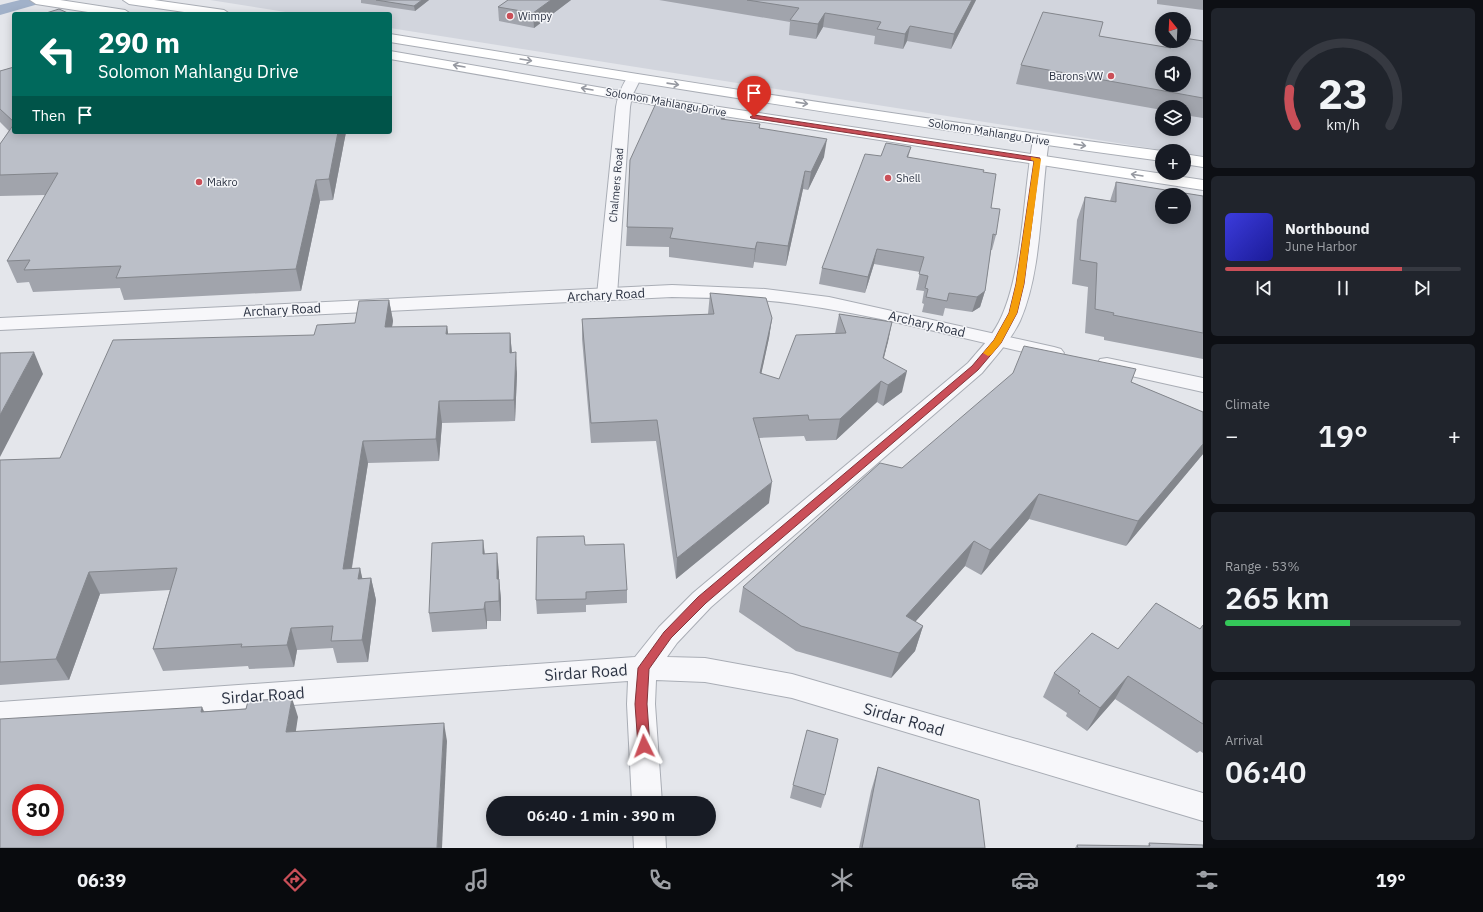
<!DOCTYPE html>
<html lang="en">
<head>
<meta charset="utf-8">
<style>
  body { margin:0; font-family:"IBM Plex Sans",sans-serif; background:#20242c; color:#f1f3f6; height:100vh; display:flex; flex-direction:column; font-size:15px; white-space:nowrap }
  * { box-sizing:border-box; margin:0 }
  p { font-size:13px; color:#9ea1a6 }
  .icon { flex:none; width:22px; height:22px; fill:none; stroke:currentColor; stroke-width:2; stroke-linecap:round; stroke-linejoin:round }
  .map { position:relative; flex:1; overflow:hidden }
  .side { display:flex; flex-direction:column; gap:8px; padding:8px; background:#0d0f14; width:280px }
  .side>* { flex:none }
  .banner { position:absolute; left:12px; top:12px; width:380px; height:122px; border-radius:4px; box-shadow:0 2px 10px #0003; background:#00695c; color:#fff; overflow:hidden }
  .needle { width:26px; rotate:342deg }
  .tools { position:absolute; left:1155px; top:12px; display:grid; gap:8px }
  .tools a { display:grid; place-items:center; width:36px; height:36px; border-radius:50%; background:#171b24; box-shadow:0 2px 10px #0003; font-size:20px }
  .speed { position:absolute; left:12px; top:784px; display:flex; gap:8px; font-size:20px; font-weight:700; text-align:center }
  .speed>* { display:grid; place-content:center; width:52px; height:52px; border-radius:50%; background:#171b24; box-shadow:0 2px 10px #0003; line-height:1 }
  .speed .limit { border:6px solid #d22; background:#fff; color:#111 }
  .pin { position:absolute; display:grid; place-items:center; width:34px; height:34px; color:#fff; margin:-41px -17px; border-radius:50% 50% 50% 0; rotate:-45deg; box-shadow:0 0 4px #0007 }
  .pin .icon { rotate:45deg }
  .me { position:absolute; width:44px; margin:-22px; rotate:357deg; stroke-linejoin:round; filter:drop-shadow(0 0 3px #0008) }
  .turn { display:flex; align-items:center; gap:14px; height:84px; padding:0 20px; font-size:18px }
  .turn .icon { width:52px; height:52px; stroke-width:2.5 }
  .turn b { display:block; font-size:28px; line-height:34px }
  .then { display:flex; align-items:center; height:38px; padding:0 20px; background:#0003; gap:8px; font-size:15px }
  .big { font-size:30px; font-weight:600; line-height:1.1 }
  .side .widget { flex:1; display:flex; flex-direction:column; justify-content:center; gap:6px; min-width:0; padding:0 14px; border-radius:6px; background:#20242c }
  .side .dial { align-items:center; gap:0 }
  .dial svg { height:104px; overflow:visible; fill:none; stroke:#363941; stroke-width:7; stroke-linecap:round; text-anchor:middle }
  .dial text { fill:#f1f3f6; stroke:none }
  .song { display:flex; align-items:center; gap:12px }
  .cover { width:48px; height:48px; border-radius:6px; background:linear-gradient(135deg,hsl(240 70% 55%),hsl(240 70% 35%)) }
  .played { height:4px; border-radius:2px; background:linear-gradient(90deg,#ca4f58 75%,#363941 75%) }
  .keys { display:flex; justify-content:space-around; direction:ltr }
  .heat { display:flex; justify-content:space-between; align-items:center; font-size:22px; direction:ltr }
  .charge { height:6px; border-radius:3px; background:linear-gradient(90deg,#34c759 53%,#363941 0) }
  .trip { position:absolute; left:486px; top:796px; width:230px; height:40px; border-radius:20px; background:#171b24; box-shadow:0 2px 10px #0003; font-weight:600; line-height:40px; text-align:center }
  .tab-bar { display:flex; height:64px; justify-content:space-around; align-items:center; background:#090b0e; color:#9ea1a6 }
  .tab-bar .icon { width:28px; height:28px }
  .tab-bar .current { color:#ca4f58 }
  .tab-bar b { font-size:18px; color:#f1f3f6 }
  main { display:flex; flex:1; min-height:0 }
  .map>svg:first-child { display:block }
  .built { fill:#d2d5dd; fill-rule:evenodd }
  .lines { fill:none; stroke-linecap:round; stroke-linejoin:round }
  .canal { fill:#a1b1c9; fill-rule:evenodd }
  .minor-casing { stroke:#a9adb5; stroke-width:2 }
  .tertiary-casing { stroke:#a9adb5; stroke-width:2 }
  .secondary-casing { stroke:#a9adb5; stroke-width:2 }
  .minor { fill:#f7f7fa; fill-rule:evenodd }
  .tertiary { fill:#f7f7fa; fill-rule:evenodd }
  .secondary { fill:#fff; fill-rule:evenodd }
  .wall { fill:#a1a4ac }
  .shaded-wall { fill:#83868c }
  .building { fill:#bbbfc8; stroke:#83868c; fill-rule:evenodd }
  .oneway { stroke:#9699a1 }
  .route { fill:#ca4f58; stroke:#833339 }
  .slow { fill:#f59e0b }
  .poi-dot { fill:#ca4f58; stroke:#f4f5f8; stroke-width:1.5 }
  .labels { text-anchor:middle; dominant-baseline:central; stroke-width:3; stroke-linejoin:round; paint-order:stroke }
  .far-poi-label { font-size:11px; fill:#2c3343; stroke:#f4f5f8; text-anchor:start }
  .far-street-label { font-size:11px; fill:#2c3343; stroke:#f4f5f8 }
  .street-label { font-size:13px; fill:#2c3343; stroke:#f4f5f8 }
  .near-street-label { font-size:16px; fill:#2c3343; stroke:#f4f5f8 }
</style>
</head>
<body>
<main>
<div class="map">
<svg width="1203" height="848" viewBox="0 0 1203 848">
  <rect width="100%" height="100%" fill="#e4e6eb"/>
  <path class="built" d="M210 0H1203V156L1184 153V151H1168L390 28V14H298ZM1162 19H1184V41H1162ZM1162 63H1184V85H1162ZM1162 107H1184V129H1162Z"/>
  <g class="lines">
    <polygon class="canal" points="20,0 45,0 42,3 0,15 0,5"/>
    <g class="minor-casing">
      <g id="minor">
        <path d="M634 74 639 75 641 78 632 96 630 107 617 295 614 299 607 301 600 299 597 295 616 107C618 95 622 85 629 75Z"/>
        <path d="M1041 135 1047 137 1049 140C1040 196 1043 269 1020 321 1011 340 996 356 982 373L711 607 677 643 667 657 705 658 792 674 1203 793V821L792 698 705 682 656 680 655 704 662 803H632L627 704 628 681 0 726V702L635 657 659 627 693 593 968 363C979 350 991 338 999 322 1023 275 1023 194 1033 140L1035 137Z"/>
        <polygon points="633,829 665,829 666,848 634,848"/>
      </g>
    </g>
    <g class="tertiary-casing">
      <g id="tertiary">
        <path d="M672 285 765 289 829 297 1054 347 1061 349 1064 353 1061 357 1054 359C968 340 883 316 796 304 755 298 713 298 672 297L0 330V318Z"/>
        <polygon points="1107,358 1203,378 1203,392 1100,369 1097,364 1100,359"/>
      </g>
    </g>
    <g class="secondary-casing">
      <g id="secondary">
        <polygon points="30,0 60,0 125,10 131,14 101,14 36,4"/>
        <polygon points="123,0 154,0 224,10 230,14 198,14 129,4"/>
        <path d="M390 34C647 76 904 117 1162 151V161C904 126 647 84 390 42Z"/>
        <polygon points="390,51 666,99 1203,180 1203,190 666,107 390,59"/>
        <polygon points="1184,154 1203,157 1203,167 1184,164"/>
      </g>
    </g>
    <use href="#minor" class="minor"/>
    <use href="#tertiary" class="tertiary"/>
    <use href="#secondary" class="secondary"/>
  </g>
  <g class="wall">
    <polygon points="361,0 429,0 415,11 361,3"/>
    <polygon points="508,0 571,0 534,28 499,21 498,7"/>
    <polygon points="659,0 976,0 951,49 907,41 903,49 874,44 875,36 823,27 816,39 789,35 790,22"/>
    <polygon points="1157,0 1203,0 1203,10 1157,4"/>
    <polygon points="1099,36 1169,48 1172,41 1203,41 1203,118 1184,115 1184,107 1162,107 1162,110 1016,84 1021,65"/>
    <polygon points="14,67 14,132 346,132 333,200 320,201 301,291 124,300 120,288 33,292 29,282 17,283 7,261 45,195 0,196 0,144 9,131 0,122 0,71"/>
    <polygon points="725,113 724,120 760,124 760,128 824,157 808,190 803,189 786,266 754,262 753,268 669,257 669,247 626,246 627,227"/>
    <polygon points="911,147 908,158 983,172 996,235 992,250 991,250 985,291 980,307 972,312 945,308 943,316 922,312 924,304 922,303 924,291 916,290 920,272 874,264 865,293 819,284 822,268 881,156"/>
    <polygon points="1116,182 1203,196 1203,359 1104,340 1104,337 1085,333 1088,287 1072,284 1077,220 1085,197 1110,201"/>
    <polygon points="710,293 772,318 769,338 761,374 779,379 835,334 839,314 892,322 884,358 902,392 883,406 877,402 836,440 806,441 804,436 759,438 769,503 676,579 656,441 591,443 582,339 582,319 708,314"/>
    <polygon points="389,300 393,321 392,327 447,326 448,334 510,333 512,353 517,374 515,421 442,423 439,461 368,463 352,568 360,568 362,579 371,578 376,600 368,662 337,663 333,648 297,650 294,667 249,669 248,666 163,671 153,649 170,590 100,594 69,680 0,685 0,460 60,458 314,335 355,323"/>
    <polygon points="1131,382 1203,412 1203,454 1126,546 1029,519 981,575 965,566 915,622 923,626 915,651 891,678 796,651 739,612 743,587 902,468"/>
    <polygon points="483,540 485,554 499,572 499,579 501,599 501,621 487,621 487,629 432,632 429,613"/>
    <polygon points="585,545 627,590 627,603 586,605 586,612 537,614 536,600"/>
    <polygon points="1203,625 1203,753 1200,751 1197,753 1115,699 1087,731 1066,716 1067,713 1043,697 1054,673 1118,649 1200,629"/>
    <polygon points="878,767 985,848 859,848 871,791"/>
    <polygon points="793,785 825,795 821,808 790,798"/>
    <polygon points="1149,843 1203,848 1075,848 1077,845 1148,846"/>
  </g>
  <g class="shaded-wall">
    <polygon points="422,0 429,0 415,11 414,6"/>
    <polygon points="551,0 571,0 534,28 533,13"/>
    <polygon points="972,0 976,0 951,49 954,34"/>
    <polygon points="825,13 823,27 816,39 818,24"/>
    <polygon points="910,26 907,41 903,49 905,34"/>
    <polygon points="725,113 724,130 721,119"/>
    <polygon points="338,132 346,132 333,200 329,179"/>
    <polygon points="827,139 824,157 808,190 811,172"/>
    <polygon points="805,171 803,189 786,266 788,246"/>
    <polygon points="316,180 320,201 301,291 296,269"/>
    <polygon points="757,242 754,262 753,268 755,249"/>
    <polygon points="877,249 874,264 865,293 868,277"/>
    <polygon points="985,291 980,307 972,312 977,297"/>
    <polygon points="389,300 393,321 388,349 385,327"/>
    <polygon points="772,318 769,338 757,394 760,373"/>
    <polygon points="892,322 888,342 878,378"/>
    <polygon points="447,326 450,347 446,334"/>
    <polygon points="510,333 512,354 510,353"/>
    <polygon points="34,352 43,374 0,457 0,415"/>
    <polygon points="516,352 517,374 515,421 514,400"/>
    <polygon points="907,371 902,392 883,406 888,385"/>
    <polygon points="881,381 877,402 836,440 840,419"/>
    <polygon points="439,401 442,423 439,461 436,439"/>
    <polygon points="363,441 368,463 348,591 343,569"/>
    <polygon points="1203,444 1203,454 1126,546 1138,521"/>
    <polygon points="772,482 769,503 676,579 677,558"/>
    <polygon points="1039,494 1029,519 981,575 990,550"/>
    <polygon points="483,540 485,559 483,554"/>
    <polygon points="974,541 965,566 898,641 906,616"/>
    <polygon points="497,553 499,572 499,599 497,579"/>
    <polygon points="360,568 365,590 358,579"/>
    <polygon points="89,572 100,594 69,680 56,659"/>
    <polygon points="371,578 376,600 368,662 362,640"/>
    <polygon points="499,579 501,599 501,621 499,601"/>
    <polygon points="485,602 487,621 487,629 484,609"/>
    <polygon points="923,626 915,651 891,678 899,653"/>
    <polygon points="291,628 297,650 294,667 287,645"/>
    <polygon points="1128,676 1115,699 1087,731 1100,708"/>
    <polygon points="292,698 298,717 293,750 286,732"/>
    <polygon points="202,707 211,726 201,712"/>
    <polygon points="444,723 447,741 442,848 437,848"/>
  </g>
  <g class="building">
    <polygon points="376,0 422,0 414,6"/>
    <polygon points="508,0 551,0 533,13 498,7"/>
    <polygon points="747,0 972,0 954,34 910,26 905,34 877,29 881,22 825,13 818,24 790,20 799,8"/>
    <polygon points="59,9 70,14 43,14"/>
    <path d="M1043 12 1103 22 1099 36 1171 48 1172 41H1184V38L1203 41V98L1021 65ZM1162 63H1184V85H1162Z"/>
    <polygon points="14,67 14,122 0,109 0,71"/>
    <polygon points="657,101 725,113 721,119 760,124 759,128 827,139 811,172 805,171 788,246 757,242 755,249 670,238 673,228 627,227 630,160"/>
    <polygon points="14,124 14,132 338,132 329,179 316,180 296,269 116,278 121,266 24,270 30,260 7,261 58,173 0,175 0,144"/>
    <polygon points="886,143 911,147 907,157 984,170 983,172 996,174 991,208 1000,209 996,235 993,234 985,291 977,297 949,293 947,301 926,297 928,289 925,288 928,276 919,274 924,257 877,249 868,277 822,268 865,154 881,156"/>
    <path d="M1116 182 1203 196V333L1113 315 1114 313 1095 309 1097 263 1080 260 1085 197 1116 202ZM1162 195H1184V217H1162Z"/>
    <polygon points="710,293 766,298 772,318 760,373 779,379 796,335 846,333 839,314 892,322 883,358 907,371 888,385 881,381 840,419 809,420 808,415 753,418 772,482 677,558 657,420 591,423 582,319 714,314"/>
    <polygon points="389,300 385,327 447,326 446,334 510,333 510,353 516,352 514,400 439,401 436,439 363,441 343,569 360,568 358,579 371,578 362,640 331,641 333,626 291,628 287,645 241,647 242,644 153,649 177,568 89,572 56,659 0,662 0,460 60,458 113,340 314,335 317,325 355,323 359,301"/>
    <polygon points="1024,346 1136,369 1131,382 1203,412 1203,444 1138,521 1039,494 990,550 974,541 906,616 923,626 899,653 801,626 743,587 880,463 902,468 1013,373"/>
    <polygon points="34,352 0,415 0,353"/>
    <polygon points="584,536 585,545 624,544 627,590 586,592 586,599 536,600 537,537"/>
    <polygon points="483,540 483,554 497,553 497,579 499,579 499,601 485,602 484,609 429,613 432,543"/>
    <polygon points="1156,603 1200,629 1203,625 1203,724 1128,676 1100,708 1078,693 1080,691 1054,673 1092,633 1118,649"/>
    <path d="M292 698 286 732 444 723 437 848H0V719L202 707 201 712 246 709 248 701ZM21 793H55V827H21Z"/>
    <polygon points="807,730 838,739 825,795 793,785"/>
    <polygon points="878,767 979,800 985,848 862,848"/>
    <polygon points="1149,843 1203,845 1203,848 1078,848 1077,845 1150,846"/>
  </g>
  <defs><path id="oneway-shaft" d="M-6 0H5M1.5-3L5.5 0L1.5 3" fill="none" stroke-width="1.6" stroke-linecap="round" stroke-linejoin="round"/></defs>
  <g class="oneway">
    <use href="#oneway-shaft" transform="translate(526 60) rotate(9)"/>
    <use href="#oneway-shaft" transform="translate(459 66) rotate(-170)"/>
    <use href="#oneway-shaft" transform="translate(673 84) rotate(8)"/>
    <use href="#oneway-shaft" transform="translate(587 89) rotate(-170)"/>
    <use href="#oneway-shaft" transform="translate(802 103) rotate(8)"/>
    <use href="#oneway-shaft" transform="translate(1080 145) rotate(8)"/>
    <use href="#oneway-shaft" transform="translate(1137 175) rotate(-171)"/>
  </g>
  <polygon class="route" points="754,115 1040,158 1024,284 1017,313 1001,343 978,370 706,603 671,638 649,669 647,704 650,746 648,750 644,752 640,750 638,746 635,704 638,668 664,632 698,597 972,366 994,340 1009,313 1016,284 1034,161 751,118 750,117"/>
  <polygon class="slow" points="1031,157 1041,159 1024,284 1017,313 1001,343 991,355 988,356 983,353 994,340 1009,313 1016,284 1034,161 1031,160"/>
  <g class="poi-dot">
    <circle cx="510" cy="16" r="4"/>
    <circle cx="1111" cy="76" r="4"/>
    <circle cx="888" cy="178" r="4"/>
    <circle cx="199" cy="182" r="4"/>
  </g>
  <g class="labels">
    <g class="far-poi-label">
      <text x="518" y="16">Wimpy</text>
      <text x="1103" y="76" text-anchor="end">Barons VW</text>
      <text x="896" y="178">Shell</text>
      <text x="207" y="182">Makro</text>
    </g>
    <g class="far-street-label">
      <text transform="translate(666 102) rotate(10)">Solomon Mahlangu Drive</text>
      <text transform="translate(989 132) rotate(9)">Solomon Mahlangu Drive</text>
      <text transform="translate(616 185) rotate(-85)">Chalmers Road</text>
    </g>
    <g class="street-label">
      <text transform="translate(606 295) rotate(-3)">Archary Road</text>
      <text transform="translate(282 310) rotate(-3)">Archary Road</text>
      <text transform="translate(927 324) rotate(13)">Archary Road</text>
    </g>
    <g class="near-street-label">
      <text transform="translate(586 672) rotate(-4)">Sirdar Road</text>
      <text transform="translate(263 695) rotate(-4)">Sirdar Road</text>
      <text transform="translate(904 719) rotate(16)">Sirdar Road</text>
    </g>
  </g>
</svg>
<div class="tools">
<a><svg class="needle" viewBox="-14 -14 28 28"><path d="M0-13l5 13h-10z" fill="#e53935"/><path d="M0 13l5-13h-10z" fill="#9ea1a6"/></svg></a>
<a><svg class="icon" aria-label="sound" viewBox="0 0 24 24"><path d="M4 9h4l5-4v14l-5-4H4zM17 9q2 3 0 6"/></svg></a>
<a><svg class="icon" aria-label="layers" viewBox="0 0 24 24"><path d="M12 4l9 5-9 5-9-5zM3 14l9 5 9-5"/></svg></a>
<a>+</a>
<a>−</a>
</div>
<div class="speed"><div class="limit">30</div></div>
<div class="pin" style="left:754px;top:117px;background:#d93025"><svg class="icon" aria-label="arrive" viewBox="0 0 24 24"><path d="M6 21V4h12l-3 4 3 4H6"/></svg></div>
<svg class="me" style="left:644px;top:746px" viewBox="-20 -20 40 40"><path d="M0-17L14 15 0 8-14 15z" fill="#ca4f58" stroke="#fff" stroke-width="4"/></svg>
<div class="trip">06:40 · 1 min · 390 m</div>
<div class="banner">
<div class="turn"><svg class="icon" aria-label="left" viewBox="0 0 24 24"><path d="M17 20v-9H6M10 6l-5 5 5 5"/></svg><div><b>290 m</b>Solomon Mahlangu Drive</div></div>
<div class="then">Then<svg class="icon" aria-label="arrive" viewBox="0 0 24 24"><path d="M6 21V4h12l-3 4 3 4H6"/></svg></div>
</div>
</div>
<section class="side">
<div class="widget dial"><svg viewBox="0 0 100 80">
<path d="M14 69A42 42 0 1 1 86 69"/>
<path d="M14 69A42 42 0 0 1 9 41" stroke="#ca4f58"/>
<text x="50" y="56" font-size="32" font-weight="700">23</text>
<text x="50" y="72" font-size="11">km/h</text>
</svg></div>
<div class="widget">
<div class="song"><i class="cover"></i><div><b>Northbound</b><p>June Harbor</p></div></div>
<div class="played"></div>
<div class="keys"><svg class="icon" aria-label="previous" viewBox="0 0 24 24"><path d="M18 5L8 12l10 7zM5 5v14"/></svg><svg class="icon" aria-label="pause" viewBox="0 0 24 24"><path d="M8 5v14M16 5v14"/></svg><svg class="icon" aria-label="next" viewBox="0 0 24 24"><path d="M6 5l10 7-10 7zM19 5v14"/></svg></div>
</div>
<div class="widget"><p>Climate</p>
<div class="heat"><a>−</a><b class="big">19°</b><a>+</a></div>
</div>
<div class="widget"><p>Range · 53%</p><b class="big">265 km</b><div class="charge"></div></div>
<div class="widget"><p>Arrival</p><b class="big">06:40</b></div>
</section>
</main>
<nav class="tab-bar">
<b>06:39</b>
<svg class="icon current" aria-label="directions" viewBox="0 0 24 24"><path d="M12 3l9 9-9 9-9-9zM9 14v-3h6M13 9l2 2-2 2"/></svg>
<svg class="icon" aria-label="music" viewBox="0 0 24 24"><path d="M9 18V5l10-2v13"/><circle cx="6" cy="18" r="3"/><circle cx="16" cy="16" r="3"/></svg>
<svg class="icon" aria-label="phone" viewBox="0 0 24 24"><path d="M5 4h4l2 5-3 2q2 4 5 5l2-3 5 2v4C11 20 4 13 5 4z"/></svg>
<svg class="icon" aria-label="climate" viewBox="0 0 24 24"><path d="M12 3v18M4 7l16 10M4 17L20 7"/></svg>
<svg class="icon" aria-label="car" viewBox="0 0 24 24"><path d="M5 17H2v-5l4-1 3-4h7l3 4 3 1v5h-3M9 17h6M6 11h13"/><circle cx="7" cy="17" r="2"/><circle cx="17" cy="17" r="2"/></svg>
<svg class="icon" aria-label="filters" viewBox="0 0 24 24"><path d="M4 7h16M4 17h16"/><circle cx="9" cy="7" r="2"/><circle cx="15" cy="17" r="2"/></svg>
<b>19°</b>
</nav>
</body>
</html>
